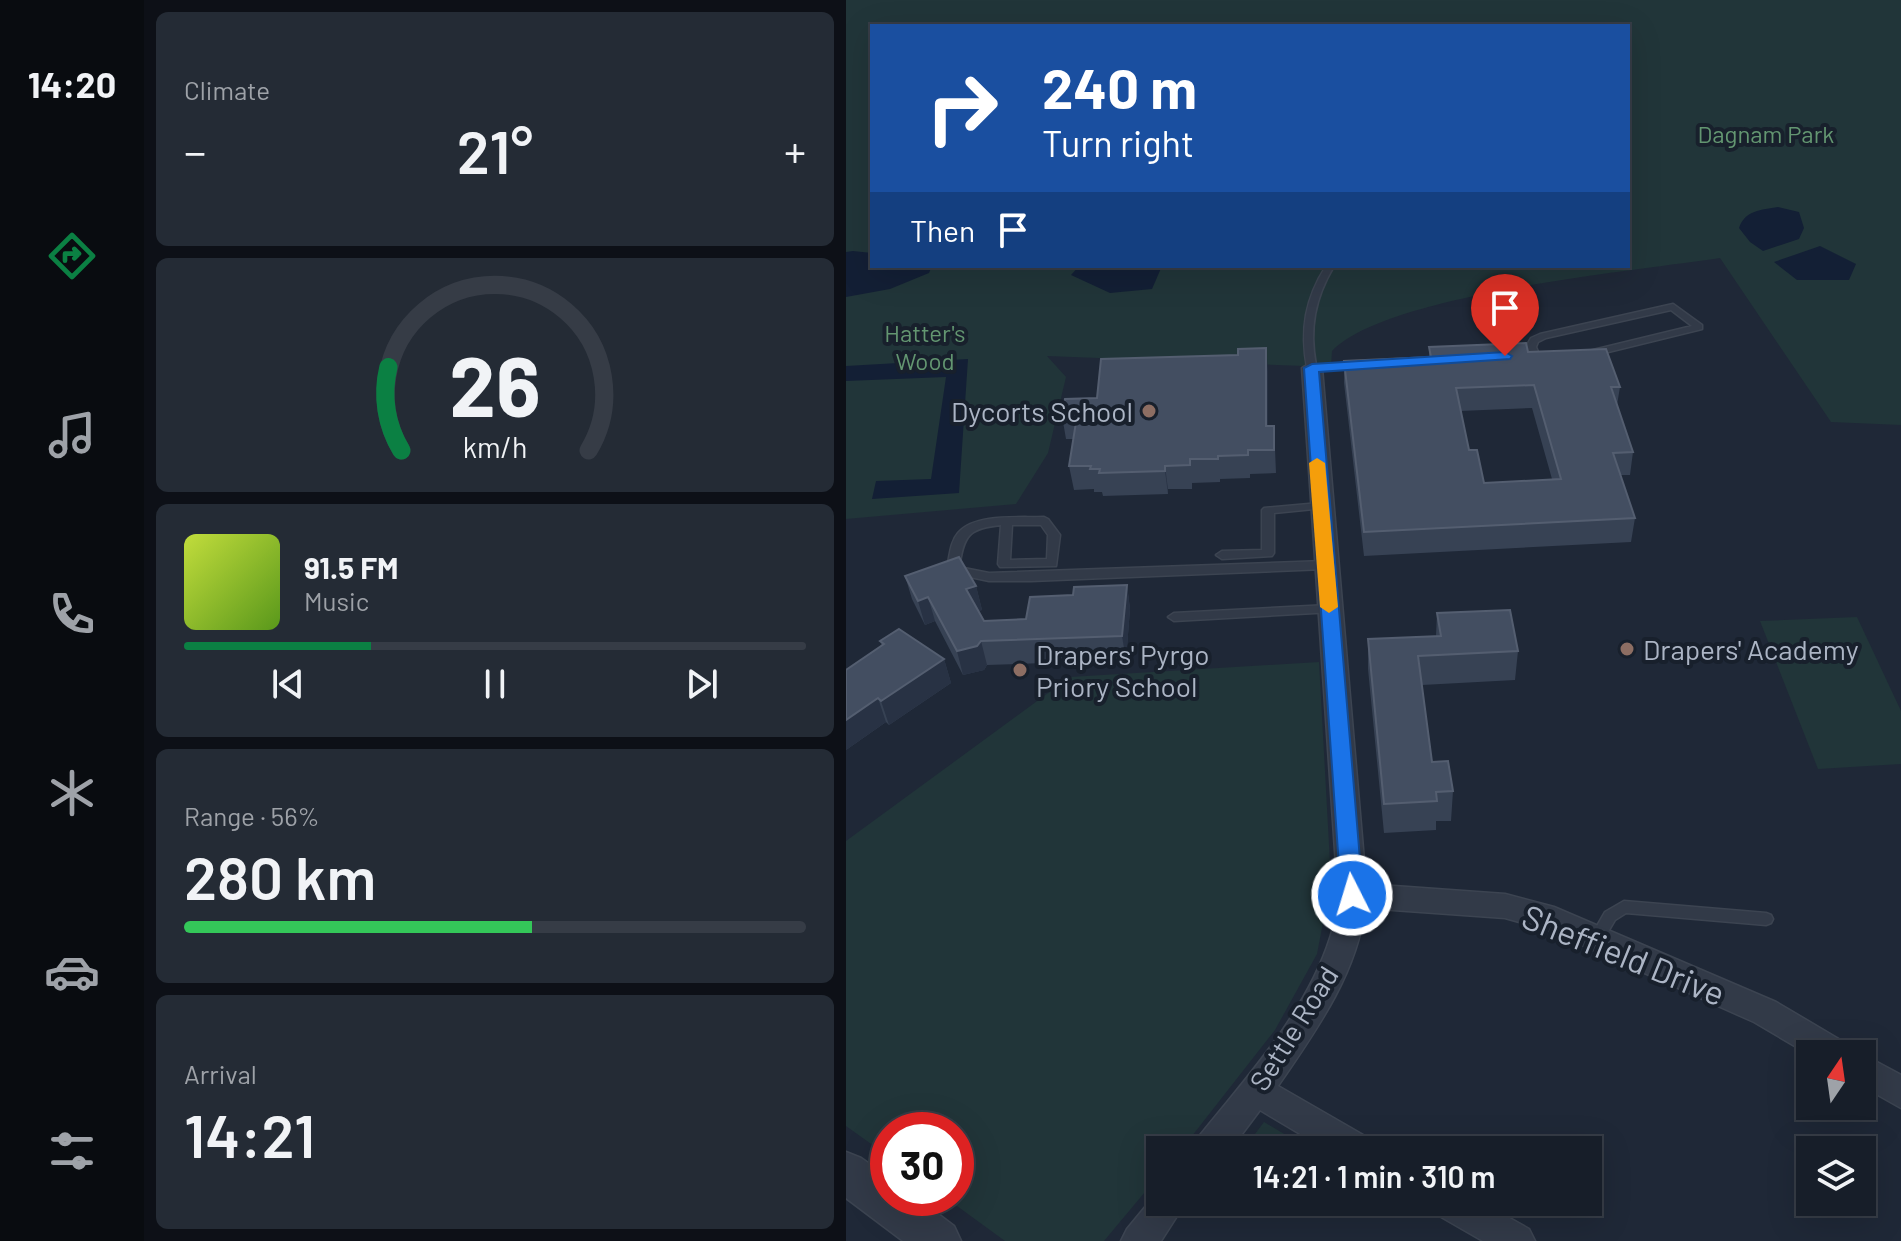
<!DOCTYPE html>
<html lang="en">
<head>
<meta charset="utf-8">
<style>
  body { margin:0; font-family:Barlow,sans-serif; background:#242b35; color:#f1f3f6; height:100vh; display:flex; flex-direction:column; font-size:30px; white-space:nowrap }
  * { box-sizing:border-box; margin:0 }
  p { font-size:26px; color:#9ea2a8 }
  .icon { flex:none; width:44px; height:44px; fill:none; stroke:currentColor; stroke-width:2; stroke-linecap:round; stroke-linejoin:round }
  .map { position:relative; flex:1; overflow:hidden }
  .panel { display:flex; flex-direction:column; gap:12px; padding:12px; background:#0d1017; width:702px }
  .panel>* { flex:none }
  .banner { position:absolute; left:24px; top:24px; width:760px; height:244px; border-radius:0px; box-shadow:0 8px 32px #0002,0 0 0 2px #363c46; background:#1a4fa0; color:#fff; overflow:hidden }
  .needle { width:52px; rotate:13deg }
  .tools { position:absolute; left:950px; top:1040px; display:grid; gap:16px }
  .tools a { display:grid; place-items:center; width:80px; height:80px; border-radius:0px; background:#171e29; box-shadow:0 8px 32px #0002,0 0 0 2px #363c46; font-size:40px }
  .speed { position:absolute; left:24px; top:1112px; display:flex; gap:16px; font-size:40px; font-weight:700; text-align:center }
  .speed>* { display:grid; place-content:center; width:104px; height:104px; border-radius:50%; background:#171e29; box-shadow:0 8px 32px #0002,0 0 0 2px #363c46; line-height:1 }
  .speed .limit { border:12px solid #d22; background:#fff; color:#111 }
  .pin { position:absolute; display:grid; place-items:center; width:68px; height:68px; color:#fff; margin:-82px -34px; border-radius:50% 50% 50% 0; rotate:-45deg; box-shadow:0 0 8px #0007 }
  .pin .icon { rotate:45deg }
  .me { position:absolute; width:88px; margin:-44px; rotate:355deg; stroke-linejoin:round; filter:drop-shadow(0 0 6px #0008) }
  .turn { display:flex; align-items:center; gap:28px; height:168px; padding:0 40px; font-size:36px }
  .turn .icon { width:104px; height:104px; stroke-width:2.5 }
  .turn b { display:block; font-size:56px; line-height:68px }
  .then { display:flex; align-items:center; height:76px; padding:0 40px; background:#0003; gap:16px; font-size:30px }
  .big { font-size:60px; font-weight:600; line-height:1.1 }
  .panel .widget { flex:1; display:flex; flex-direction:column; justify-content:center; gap:12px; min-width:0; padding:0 28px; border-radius:12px; background:#242b35 }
  .panel .dial { align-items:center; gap:0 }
  .dial svg { height:208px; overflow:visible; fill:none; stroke:#363c46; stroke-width:7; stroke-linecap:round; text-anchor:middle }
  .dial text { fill:#f1f3f6; stroke:none }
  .song { display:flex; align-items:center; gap:24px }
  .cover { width:96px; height:96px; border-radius:12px; background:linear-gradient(135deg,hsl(70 70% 55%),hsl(90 70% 35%)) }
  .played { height:8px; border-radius:4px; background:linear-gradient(90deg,#0b8043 30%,#363c46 30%) }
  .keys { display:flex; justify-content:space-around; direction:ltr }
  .heat { display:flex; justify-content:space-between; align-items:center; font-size:44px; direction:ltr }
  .charge { height:12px; border-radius:6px; background:linear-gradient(90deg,#34c759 56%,#363c46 0) }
  .trip { position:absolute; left:300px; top:1136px; width:456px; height:80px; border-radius:0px; background:#171e29; box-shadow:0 8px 32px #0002,0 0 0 2px #363c46; font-weight:600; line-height:80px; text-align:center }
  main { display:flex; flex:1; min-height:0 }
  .menu { display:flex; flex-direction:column; width:144px; justify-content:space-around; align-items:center; background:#090c10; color:#9ea2a8 }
  .menu .icon { width:56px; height:56px }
  .menu .selected { color:#0b8043 }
  .menu b { font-size:36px; color:#f1f3f6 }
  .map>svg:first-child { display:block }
  .green { fill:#213539; fill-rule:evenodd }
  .water { fill:#131f35 }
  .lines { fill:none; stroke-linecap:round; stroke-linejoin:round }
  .service-casing { stroke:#3c4451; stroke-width:3 }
  .minor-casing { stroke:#3c4451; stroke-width:3 }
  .tertiary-casing { stroke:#3c4451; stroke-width:3 }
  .service { fill:#323a48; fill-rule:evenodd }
  .minor { fill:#323a48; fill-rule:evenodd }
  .tertiary { fill:#323a48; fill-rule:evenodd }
  .wall { fill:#374254; fill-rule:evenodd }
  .shaded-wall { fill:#283244 }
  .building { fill:#434e61; stroke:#545e70; stroke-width:2; fill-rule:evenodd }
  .route { fill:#1a73e8; stroke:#114b97; stroke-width:2 }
  .slow { fill:#f59e0b }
  .education-dot { fill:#8d6e63; stroke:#18202c; stroke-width:3 }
  .labels { text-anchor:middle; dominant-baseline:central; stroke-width:8; stroke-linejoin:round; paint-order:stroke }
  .far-park-label { font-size:24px; fill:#639671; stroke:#18202c }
  .poi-label { font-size:28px; fill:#acb5c5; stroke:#18202c; text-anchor:start }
  .street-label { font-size:28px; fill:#acb5c5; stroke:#18202c }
  .near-street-label { font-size:34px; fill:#acb5c5; stroke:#18202c }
</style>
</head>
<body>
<main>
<nav class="menu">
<b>14:20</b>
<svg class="icon selected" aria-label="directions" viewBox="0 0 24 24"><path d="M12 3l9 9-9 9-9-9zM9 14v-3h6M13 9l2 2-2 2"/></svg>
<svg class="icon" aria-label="music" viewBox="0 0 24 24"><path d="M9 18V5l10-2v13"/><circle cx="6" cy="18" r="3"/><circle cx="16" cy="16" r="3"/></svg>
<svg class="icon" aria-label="phone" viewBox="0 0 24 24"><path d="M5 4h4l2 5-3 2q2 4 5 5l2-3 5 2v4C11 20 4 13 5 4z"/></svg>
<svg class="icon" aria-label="climate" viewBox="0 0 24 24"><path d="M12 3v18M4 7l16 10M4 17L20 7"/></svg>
<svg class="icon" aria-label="car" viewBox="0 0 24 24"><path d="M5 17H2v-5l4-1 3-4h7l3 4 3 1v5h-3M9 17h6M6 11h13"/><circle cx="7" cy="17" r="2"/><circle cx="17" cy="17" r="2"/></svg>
<svg class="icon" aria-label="filters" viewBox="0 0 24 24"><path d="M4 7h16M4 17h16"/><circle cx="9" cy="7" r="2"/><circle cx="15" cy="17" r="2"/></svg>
</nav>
<section class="panel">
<div class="widget"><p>Climate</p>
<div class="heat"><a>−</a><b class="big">21°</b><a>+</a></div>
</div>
<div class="widget dial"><svg viewBox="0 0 100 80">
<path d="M14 69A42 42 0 1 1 86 69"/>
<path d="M14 69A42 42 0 0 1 9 37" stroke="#0b8043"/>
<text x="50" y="56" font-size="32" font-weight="700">26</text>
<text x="50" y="72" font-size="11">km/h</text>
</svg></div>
<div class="widget">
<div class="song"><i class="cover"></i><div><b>91.5 FM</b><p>Music</p></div></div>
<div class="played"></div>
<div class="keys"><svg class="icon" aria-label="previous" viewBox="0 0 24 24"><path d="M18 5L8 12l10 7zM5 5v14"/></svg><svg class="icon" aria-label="pause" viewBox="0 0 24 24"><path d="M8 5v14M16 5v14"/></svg><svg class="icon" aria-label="next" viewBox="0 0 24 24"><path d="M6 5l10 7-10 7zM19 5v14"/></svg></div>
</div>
<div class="widget"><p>Range · 56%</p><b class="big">280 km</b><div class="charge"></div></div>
<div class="widget"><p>Arrival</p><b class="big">14:21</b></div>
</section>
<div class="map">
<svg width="1055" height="1241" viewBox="0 0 1055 1241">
  <rect width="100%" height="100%" fill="#1f2837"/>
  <g class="green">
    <path d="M0 0H1055V425L985 422 874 258C789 271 540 294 486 351L485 367 201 356 220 377 202 453 170 504 0 519ZM26 26H782V266H26Z"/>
    <polygon points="1011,617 1055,711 1055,764 972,769 914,621"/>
    <polygon points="473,662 485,881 471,954 429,1030 335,1150 314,1150 314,1174 258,1241 159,1241 100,1198 110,1198 110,1130 42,1130 42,1156 0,1126 0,841 224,677"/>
    <polygon points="418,1122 465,1150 397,1150"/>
  </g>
  <g class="water">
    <path d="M932 207 953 212 958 228 953 239 917 251 904 242 893 228C899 210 915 210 932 207Z"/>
    <polygon points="974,246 1010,264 1003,280 951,280 928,262"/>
    <polygon points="7,251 26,253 26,266 86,266 83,273 44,289 0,297 0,252"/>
    <polygon points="233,266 316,266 306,289 264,293 225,275"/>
    <polygon points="122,359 113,493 26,499 30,481 85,479 100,377 0,381 0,366"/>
  </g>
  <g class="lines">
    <g class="service-casing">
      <g id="service">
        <path d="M480 266H488C469 298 463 328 470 365L514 362 517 363V367L466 371 461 368C454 330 459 299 480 266Z"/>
        <polygon points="827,304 856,325 856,329 746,356 741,353 743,351 846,326 825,310 700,338 692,342 690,347 693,354 691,356 676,358 671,355 673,353 682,352 680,347 685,338 694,334"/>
        <polygon points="474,503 478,504 479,506 478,508 428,513 428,553 426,556 376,559 370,555 376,551 416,550 416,510 418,508"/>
        <path d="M198 517 202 519 214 535 210 566 154 567 152 564 155 525C126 528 118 533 114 563L118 568 143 573 479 561 485 565 479 569 185 581H143L110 574 102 563C104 553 105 541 112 533 129 513 174 518 198 517ZM166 525H195L202 535 201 559 164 560Z"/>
        <polygon points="483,605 489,609 487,612 328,621 322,617 328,613"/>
        <polygon points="778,901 920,913 925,915 927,919 925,923 920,925 780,913 769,920 756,942 751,944 746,942 744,938 759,912"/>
      </g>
    </g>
    <g class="minor-casing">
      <g id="minor">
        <path d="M466 362 476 368 520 884 659 894 708 907 930 1002 1001 1044 1006 1054 964 1055 908 1022 702 930 659 918 519 908C511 974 469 1032 432 1086L524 1139 529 1150H481L414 1110 384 1150H346L351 1139C400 1078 460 1013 484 938 489 924 489 909 492 895L456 368Z"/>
        <polygon points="1016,1054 1055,1075 1055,1108 1016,1086"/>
        <polygon points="314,1189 314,1202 340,1202 315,1241 275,1241 281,1229"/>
        <polygon points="585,1202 635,1202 683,1229 689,1241 637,1241 590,1214"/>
      </g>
    </g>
    <g class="tertiary-casing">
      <polygon id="tertiary" points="0,1152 15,1158 42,1177 42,1198 71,1198 108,1226 115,1241 57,1241 0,1198"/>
    </g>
    <use href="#service" class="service"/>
    <use href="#minor" class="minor"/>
    <use href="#tertiary" class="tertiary"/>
  </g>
  <g class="wall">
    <path d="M583 347 682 352 774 387 771 405 787 452 784 475H774L789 518 785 542 518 556 498 383V361L583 357ZM686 408 706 479 638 483 623 450 614 411Z"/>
    <polygon points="420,348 422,426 428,426 430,473 404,474 404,478 374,479 374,482 346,483 346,489 322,489 322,494 257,496 256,492 248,492 248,489 228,490 223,466 228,439 220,439 216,416 251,398 392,355"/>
    <polygon points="59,576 130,586 136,610 132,611 138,621 180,619 227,595 281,585 284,609 280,660 141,665 138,670 117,675 89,621 79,625 66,599"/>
    <polygon points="591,613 672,651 669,680 576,685 586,762 607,791 605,821 590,821 590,830 538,833 522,669 522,639 590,636"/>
    <polygon points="34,641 98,659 105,683 43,725 40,722 0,750 36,646"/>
  </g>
  <g class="shaded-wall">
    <polygon points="420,348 422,371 422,449 420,426"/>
    <polygon points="319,466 322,489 322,494 319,471"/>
    <polygon points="281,585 284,609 280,660 276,636"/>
    <polygon points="130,586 136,610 126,613 120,589"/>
    <polygon points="82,597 89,621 79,625 72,601"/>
    <polygon points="135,641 141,665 138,670 117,675 111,651"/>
    <polygon points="98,659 105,683 43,725 35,701"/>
    <polygon points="32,698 40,722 0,750 0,720"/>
  </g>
  <g class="building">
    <path d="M680 343 682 352 760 349 774 387H765L787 452 767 453 789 518 518 532 498 361 585 357 583 347ZM688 385 715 479 638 483 631 450H623L610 388Z"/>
    <polygon points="420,348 420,426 428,426 428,450 402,450 402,455 372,456 372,459 344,459 344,465 319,466 319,471 253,473 254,469 244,469 245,466 223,466 231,416 216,416 219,399 251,398 255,359 392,355 392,349"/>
    <polygon points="113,557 130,586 120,589 138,621 180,619 184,597 227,595 228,587 281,585 276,636 135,641 131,646 111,651 82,597 72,601 59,576"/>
    <polygon points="664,610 672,651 572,656 586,762 602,761 607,791 590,792 591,801 538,804 522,639 595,636 591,613"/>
    <polygon points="53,629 98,659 35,701 32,698 0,720 0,670 38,644 34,641"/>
  </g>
  <polygon class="route" points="659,352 666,356 664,359 473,372 517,895 514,902 506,904 498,902 495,895 458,368 466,364"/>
  <polygon class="slow" points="471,458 479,463 492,607 483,613 474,607 463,463"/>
  <g class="education-dot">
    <circle cx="303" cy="411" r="8"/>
    <circle cx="781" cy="649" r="8"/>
    <circle cx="174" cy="670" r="8"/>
  </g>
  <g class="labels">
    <g class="far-park-label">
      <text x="920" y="133">Dagnam Park</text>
      <text x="79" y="332">Hatter's<tspan x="79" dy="28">Wood</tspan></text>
    </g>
    <g class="poi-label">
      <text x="287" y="411" text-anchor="end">Dycorts School</text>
      <text x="797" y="649">Drapers' Academy</text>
      <text x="190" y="654">Drapers' Pyrgo<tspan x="190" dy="32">Priory School</tspan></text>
    </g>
    <g class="street-label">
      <text transform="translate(447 1028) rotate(-58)">Settle Road</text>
    </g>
    <g class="near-street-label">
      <text transform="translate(778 954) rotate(22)">Sheffield Drive</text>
    </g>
  </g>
</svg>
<div class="tools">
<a><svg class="needle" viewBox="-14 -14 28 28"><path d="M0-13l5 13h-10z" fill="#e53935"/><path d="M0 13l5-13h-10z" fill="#9ea2a8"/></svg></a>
<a><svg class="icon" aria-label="layers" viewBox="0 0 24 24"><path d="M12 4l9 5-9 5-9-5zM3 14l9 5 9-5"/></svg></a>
</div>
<div class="speed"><div class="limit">30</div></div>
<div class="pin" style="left:659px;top:356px;background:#d93025"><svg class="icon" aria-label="arrive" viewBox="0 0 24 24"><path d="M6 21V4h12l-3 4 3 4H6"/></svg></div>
<svg class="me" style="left:506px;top:895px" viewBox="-20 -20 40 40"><circle r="17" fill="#1a73e8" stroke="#fff" stroke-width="3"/><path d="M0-11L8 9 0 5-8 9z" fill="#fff"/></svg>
<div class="trip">14:21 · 1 min · 310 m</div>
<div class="banner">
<div class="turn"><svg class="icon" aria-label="right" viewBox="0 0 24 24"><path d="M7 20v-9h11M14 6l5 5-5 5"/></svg><div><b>240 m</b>Turn right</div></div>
<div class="then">Then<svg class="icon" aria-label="arrive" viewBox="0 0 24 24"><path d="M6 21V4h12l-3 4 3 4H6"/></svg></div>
</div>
</div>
</main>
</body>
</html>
